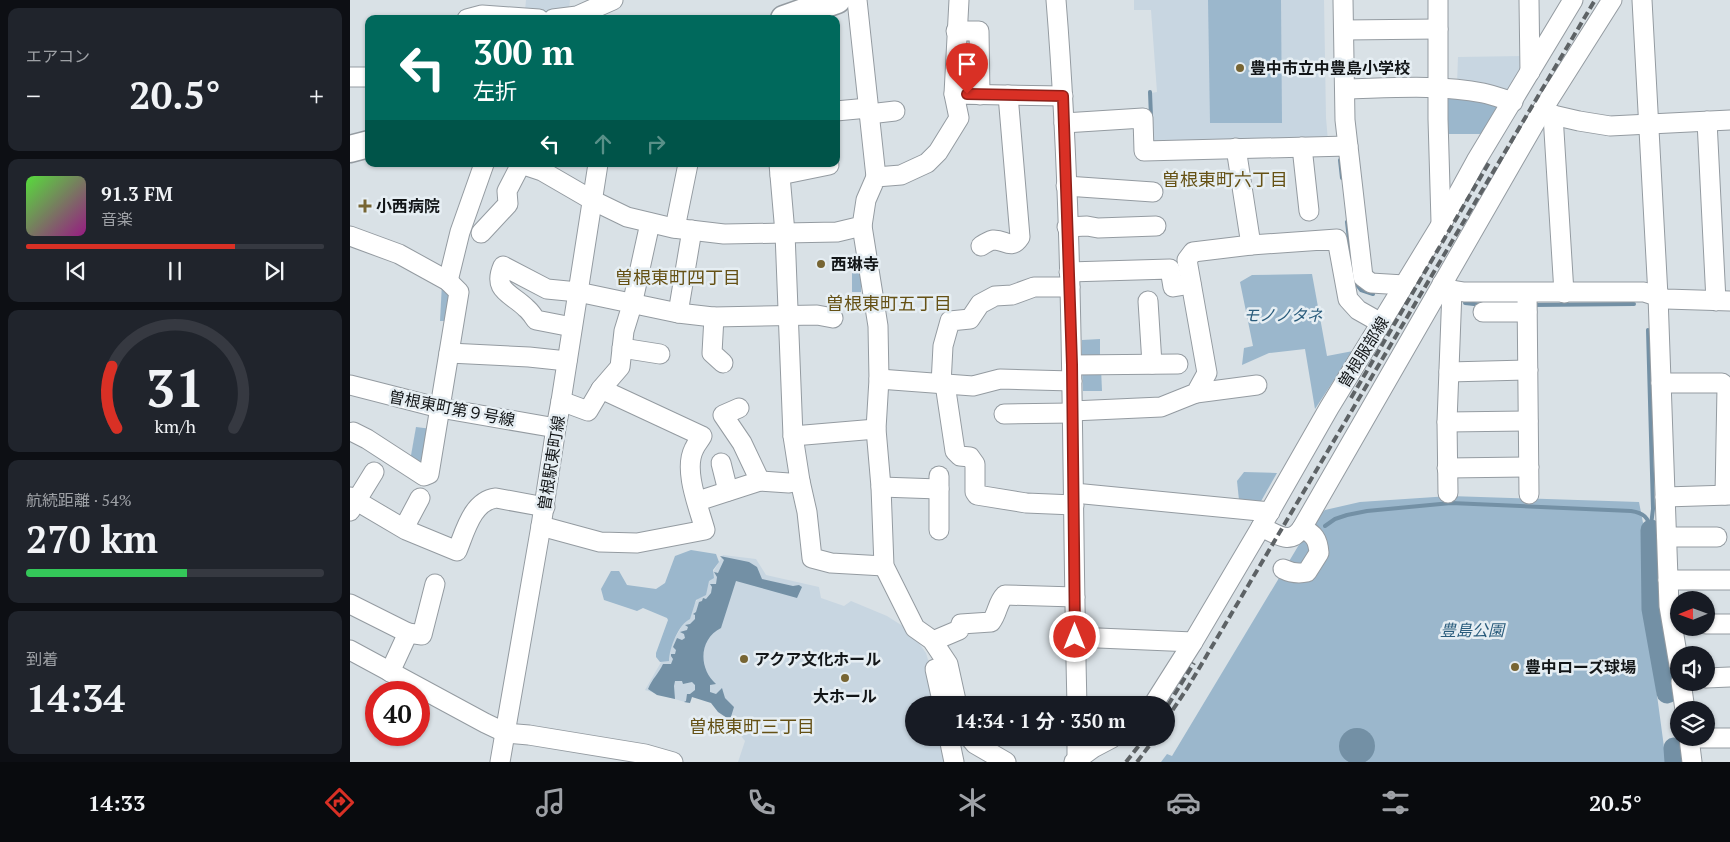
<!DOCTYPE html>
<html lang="ja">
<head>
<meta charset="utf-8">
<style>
  body { margin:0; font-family:"PT Serif","Noto Sans JP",serif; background:#20242c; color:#f1f3f6; height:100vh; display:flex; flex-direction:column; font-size:19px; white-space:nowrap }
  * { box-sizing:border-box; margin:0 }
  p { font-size:16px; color:#9ea1a6 }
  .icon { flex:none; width:28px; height:28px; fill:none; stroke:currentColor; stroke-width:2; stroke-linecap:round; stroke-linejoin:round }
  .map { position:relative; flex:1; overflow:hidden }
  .side { display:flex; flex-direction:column; gap:8px; padding:8px; background:#0d0f14; width:350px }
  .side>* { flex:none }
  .hud { position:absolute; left:15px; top:15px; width:475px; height:152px; border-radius:10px; box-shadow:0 1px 4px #0004; background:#00695c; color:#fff; overflow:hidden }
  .needle { width:32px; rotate:269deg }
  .fabs { position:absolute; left:1320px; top:591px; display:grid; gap:10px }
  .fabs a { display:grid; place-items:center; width:45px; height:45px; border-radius:50%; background:#171b24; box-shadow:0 1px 4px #0004; font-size:25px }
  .speed { position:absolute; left:15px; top:681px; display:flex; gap:10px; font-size:25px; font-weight:700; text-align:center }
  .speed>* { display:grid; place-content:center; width:65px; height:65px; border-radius:50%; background:#171b24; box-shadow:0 1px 4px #0004; line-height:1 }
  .speed .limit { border:8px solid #d22; background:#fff; color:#111 }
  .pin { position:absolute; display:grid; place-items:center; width:42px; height:42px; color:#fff; margin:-51px -21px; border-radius:50% 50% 50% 0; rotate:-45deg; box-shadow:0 0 5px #0007 }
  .pin .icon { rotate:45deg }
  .me { position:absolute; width:55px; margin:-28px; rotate:0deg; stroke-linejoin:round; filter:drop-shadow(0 0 4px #0008) }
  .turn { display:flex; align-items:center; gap:18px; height:105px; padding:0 25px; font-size:22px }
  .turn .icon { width:65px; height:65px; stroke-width:2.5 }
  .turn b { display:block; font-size:35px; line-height:42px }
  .lanes { display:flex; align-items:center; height:48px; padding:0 25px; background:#0003; justify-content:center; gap:25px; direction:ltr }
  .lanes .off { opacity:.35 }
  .big { font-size:38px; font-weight:700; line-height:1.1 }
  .side .card { flex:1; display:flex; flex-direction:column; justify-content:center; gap:8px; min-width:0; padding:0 18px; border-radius:10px; background:#20242c }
  .side .dial { align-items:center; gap:0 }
  .dial svg { height:130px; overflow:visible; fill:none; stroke:#363941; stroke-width:7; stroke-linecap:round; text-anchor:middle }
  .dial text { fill:#f1f3f6; stroke:none }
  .song { display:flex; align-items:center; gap:15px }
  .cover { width:60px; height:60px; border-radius:8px; background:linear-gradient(135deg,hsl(110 70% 55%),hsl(310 70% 35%)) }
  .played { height:5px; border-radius:2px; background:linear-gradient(90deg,#d93025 70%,#363941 70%) }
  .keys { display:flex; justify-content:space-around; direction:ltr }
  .heat { display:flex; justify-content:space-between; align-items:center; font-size:28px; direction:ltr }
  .charge { height:8px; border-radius:4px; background:linear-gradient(90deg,#34c759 54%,#363941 0) }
  .trip { position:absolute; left:555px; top:696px; width:270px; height:50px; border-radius:25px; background:#171b24; box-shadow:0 1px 4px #0004; font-weight:700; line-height:50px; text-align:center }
  .tabs { display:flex; height:80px; justify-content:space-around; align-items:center; background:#090b0e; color:#9ea1a6 }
  .tabs .icon { width:35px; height:35px }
  .tabs .active { color:#d93025 }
  .tabs b { font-size:22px; color:#f1f3f6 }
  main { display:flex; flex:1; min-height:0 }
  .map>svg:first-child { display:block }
  .built { fill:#c8d6e1 }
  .green { fill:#9bb7cc }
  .water { fill:#7390a5 }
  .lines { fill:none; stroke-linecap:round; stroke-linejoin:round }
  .stream { stroke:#7390a5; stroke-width:4 }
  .river { stroke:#7390a5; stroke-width:21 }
  .minor-casing { stroke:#949ba1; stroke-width:21 }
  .highway-casing { stroke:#949ba1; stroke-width:29 }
  .minor { stroke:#fff; stroke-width:19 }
  .highway { stroke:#fff; stroke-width:26 }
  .rail { stroke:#5d6265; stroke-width:4; stroke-dasharray:8 4; stroke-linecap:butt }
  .route-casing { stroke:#8d1f18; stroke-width:12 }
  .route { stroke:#d93025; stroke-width:9 }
  .poi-dot { fill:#776533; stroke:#e6eef3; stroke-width:2 }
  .labels { text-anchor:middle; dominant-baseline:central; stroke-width:5; stroke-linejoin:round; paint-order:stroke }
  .poi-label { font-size:16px; font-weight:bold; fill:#131618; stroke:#e6eef3; text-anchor:start }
  .park-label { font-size:16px; font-style:italic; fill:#2a5c7c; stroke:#e6eef3 }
  .street-label { font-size:16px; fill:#131618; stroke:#e6eef3 }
  .neighbourhood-label { font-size:18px; fill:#655115; stroke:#e6eef3 }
</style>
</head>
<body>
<main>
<section class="side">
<div class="card"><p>エアコン</p>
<div class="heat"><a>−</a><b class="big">20.5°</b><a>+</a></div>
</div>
<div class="card">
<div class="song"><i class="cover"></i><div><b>91.3 FM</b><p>音楽</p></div></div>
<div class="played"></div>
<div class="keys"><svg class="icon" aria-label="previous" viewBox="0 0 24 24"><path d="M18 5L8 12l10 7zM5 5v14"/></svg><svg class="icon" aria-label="pause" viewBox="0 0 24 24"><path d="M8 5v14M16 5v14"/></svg><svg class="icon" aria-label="next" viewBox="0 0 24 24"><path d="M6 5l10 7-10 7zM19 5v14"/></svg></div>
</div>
<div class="card dial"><svg viewBox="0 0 100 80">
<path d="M14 69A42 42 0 1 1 86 69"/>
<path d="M14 69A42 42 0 0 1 11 31" stroke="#d93025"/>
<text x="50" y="56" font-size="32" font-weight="700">31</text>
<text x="50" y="72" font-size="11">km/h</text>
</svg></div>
<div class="card"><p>航続距離 · 54%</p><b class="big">270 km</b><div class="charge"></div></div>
<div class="card"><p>到着</p><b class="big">14:34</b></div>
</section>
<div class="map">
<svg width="1380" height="762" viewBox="0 0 1380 762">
  <rect width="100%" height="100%" fill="#d9e1e6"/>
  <g class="built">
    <polygon points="176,0 220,0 219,11 204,15 175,11"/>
    <polygon points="784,0 974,0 976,118 978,141 802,144 801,93 807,92 801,10 784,10"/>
    <polygon points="1173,56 1174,69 1161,92 1107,84 1108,57"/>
    <polygon points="373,555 406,559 416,575 469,587 471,598 494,606 501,601 537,616 559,630 576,653 581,670 588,705 564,705 564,738 595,738 599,762 388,762 395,741 365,703 340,696 338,703 295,690"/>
  </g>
  <g class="green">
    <polygon points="858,0 931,0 932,123 860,123"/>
    <polygon points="1093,97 1151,101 1136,134 1092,134"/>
    <rect x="502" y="270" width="9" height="22"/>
    <polygon points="962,274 977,356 1003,351 965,409 955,349 919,353 892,365 894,348 903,346 890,282 902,275"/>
    <polygon points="92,283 100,287 100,321 90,321"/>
    <polygon points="750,339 750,360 732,361 732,340"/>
    <polygon points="732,368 751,368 752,391 733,391"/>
    <polygon points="66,427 82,429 76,468 60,461"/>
    <polygon points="894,472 927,473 910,503 889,500 887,481"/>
    <polygon points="1100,496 1289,502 1294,528 1295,606 1316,762 811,762 817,754 822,756 965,518 975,510 1010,502"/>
    <path d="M341 550 366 554 369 562 363 570 364 578 359 581 356 595 346 600 340 619C329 624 319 648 319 661L310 662 306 657V653L318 620 317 618 293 608 287 611 254 600 251 589 261 571H269L277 585 306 589 315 583 325 556Z"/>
  </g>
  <g class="water">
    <path d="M370 556 399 562 407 567 412 579 443 586 449 585 452 587 447 598 386 581 371 628C349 639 348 668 366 684L360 685V692L366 694 372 688 375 698 384 707 380 720 368 712 361 703 342 697 340 703 334 702 336 701 337 694H340L345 690V685L342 682 333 684 332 681H325L324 686 325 699 307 695 298 689C302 679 309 673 313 664H321L323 659 321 656V654H325L326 650 323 647 327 638 332 640 335 638 334 634 330 632 337 630 338 627 335 625 340 624 345 619V615L343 614 346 612 349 602 352 601 353 598 356 599 361 593 362 587 360 584H366L367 577 364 572 368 573 374 560Z"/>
    <circle cx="1007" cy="746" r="18"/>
  </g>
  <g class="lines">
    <g class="stream">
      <polyline points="800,92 801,117"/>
      <polyline points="990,160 992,178"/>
      <polyline points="997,222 1004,281 1011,290 1023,294"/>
      <polyline points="1115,303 1133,305"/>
      <polyline points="1183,305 1284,304"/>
      <polyline points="1298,330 1303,509 1301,525"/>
      <path d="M975 526 985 519 997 515 1017 511 1101 503 1281 511C1294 513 1298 517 1301 530"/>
    </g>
    <g class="river">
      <polyline points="1301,530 1302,609 1317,693"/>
      <polyline points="1324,748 1325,762"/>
    </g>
    <g class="minor-casing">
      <g id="minor">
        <polyline points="507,0 526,177"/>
        <path d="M706 0C725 234 721 470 727 705"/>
        <polyline points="993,0 995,120 1013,277 1021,283 1054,285"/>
        <polyline points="1088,0 1088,119 1091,222"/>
        <polyline points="1179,0 1180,72"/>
        <polyline points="1292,0 1308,296 1319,606 1329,665"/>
        <polyline points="117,19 132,15 189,19"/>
        <polyline points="203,19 227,16 263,0"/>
        <polyline points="994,30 1088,29"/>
        <polyline points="606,31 629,31 630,95"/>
        <polyline points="0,77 19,77"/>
        <path d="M995 89C1040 88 1088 84 1133 93 1143 95 1153 99 1163 102"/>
        <polyline points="604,94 609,0"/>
        <polyline points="1193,109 1203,115 1214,293"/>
        <polyline points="486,111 518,108"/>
        <polyline points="519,114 545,111"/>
        <polyline points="1203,115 1229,121 1260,126 1380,120"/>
        <polyline points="1357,121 1366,301"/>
        <polyline points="714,123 793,118 794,151 998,146"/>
        <polyline points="952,147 959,211"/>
        <polyline points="886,148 901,245"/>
        <polyline points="171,164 192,171 242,200 277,217 323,228 374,234 435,233 487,232 512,226 516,200 526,177 551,175 577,163 588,152 609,118 604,94 713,96"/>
        <polyline points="429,164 435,233 443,436 450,481 457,512 462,558 481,563 534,566"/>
        <polyline points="430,175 479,165"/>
        <polyline points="716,186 803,192"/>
        <polyline points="512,226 528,326 529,379 526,429 531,487 534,566 565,628 582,640 598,664 607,705"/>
        <polyline points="717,227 737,226 748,228 806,226"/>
        <polyline points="325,228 338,164"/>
        <polyline points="131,233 158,204 157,191 171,164"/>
        <polyline points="0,236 49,254 98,281 109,292 79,474 74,476 17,439 3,432"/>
        <path d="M631 246C634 244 639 241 643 240 655 239 661 251 670 237L658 95"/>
        <polyline points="719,272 820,269 823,287 841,284"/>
        <polyline points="98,281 110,232 134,164"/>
        <polyline points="1092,284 1102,290 1114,292 1294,292 1316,299 1380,301"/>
        <polyline points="1177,293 1179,494"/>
        <polyline points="798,301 802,364"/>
        <polyline points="1133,312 1177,312"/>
        <polyline points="328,313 342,230"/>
        <polyline points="364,317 362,353 373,363"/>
        <path d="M222 327 186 320C183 316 180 311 176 308 161 293 142 291 153 266L197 289 228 292 328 313 363 317 467 315 483 318"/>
        <polyline points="272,348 310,354"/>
        <polyline points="99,353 179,357 217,361"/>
        <polyline points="722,365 828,364"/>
        <polyline points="1099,372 1178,370"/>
        <polyline points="529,379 623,386 650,379 722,381"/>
        <polyline points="1311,383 1372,383 1377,388 1375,495"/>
        <polyline points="591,384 593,346 600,321 620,319 630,304 645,296 662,295 684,287 720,287"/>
        <polyline points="595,384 605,451 610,456 620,457 625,464 625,492 627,495 676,503 724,505"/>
        <polyline points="0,385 90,408 206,428"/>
        <polyline points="846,393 907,385"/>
        <polyline points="211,401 238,411 251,389 270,367 274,331 282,305 300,223"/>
        <polyline points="389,408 373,415 392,443 410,481"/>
        <polyline points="722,411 811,407 846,393 857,373 837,260 843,252 901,245 987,239 998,299 1008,310 1031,323"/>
        <polyline points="654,414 722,413"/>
        <polyline points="1097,422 1178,421"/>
        <polyline points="443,436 526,429"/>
        <polyline points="371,463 378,491"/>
        <polyline points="1097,468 1179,467"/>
        <polyline points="531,487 589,489"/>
        <polyline points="724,493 920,512"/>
        <polyline points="1098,493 1097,422 1102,290"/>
        <path d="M0 497 56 530 107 551C115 532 122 501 146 498L195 507"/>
        <polyline points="1315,497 1380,495"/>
        <polyline points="348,501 410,481 439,483 450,481"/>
        <polyline points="0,511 24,472"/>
        <path d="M191 526 250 542 287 543 355 530C349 508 333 470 344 449 346 444 350 440 352 436L251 389"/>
        <path d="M911 527C927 534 940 546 952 528L1193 109 1262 0"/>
        <polyline points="54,528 70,498"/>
        <polyline points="589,530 589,476"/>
        <polyline points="1317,537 1367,537"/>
        <path d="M933 569C941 573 948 574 957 572L969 553C968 539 964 534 952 528"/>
        <polyline points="1318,580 1380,580"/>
        <polyline points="0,604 58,633 40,672"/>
        <polyline points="1356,624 1380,624"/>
        <polyline points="58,633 72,635 85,584"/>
        <polyline points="725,637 843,642"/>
        <path d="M583 641 609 630 611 624 641 622C648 613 647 603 655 595L725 597"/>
        <polyline points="0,650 135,723 156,733 179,735 295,754 323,762"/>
        <polyline points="585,669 593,705"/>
        <polyline points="1356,678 1380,677"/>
        <polyline points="1331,682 1335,710"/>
        <polyline points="803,705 843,642 911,527 979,408 1092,223 1126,161 1223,0"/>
        <polyline points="599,738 604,762"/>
        <polyline points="620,738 625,744 656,762"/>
        <polyline points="1339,738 1380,738"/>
        <polyline points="1339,738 1342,762"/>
        <polyline points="150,762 191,526 206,428 211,401 248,164"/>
        <polyline points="724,762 743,748 762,738"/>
        <polyline points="727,762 727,738"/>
      </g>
    </g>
    <g class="highway-casing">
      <g id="highway">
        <polyline points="434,19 487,0"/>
        <polyline points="0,149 19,144"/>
      </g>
    </g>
    <use href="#minor" class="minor"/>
    <use href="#highway" class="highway"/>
    <g class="rail">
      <polyline points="1001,398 1140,161"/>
      <polyline points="818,705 844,663"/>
      <polyline points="816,720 838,687 1245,0"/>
      <polyline points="776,762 795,738"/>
      <polyline points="787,762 805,738"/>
    </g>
  </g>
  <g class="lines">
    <g class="route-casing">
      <polyline id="route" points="617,94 713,96 722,365 725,637"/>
    </g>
    <use href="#route" class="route"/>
  </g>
  <g class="poi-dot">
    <circle cx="890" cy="68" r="5"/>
    <path d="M12.5 198.5h5v5h5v5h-5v5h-5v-5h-5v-5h5z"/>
    <circle cx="471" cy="264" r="5"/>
    <circle cx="394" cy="659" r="5"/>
    <circle cx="1165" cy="667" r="5"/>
    <circle cx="495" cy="678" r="5"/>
  </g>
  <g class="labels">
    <g class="poi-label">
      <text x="900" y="68">豊中市立中豊島小学校</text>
      <text x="26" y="206">小西病院</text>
      <text x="481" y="264">西琳寺</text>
      <text x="404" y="659">アクア文化ホール</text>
      <text x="1175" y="667">豊中ローズ球場</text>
      <text x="495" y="696" text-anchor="middle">大ホール</text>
    </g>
    <g class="park-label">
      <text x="933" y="315">モノノタネ</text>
      <text x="1122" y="630">豊島公園</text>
    </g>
    <g class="street-label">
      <text transform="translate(1013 352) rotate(-58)">曽根服部線</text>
      <text transform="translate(102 408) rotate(11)">曽根東町第９号線</text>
      <text transform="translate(201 463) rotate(-81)">曽根駅東町線</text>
    </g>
    <g class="neighbourhood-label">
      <text x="875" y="179">曽根東町六丁目</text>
      <text x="328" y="277">曽根東町四丁目</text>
      <text x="539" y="303">曽根東町五丁目</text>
      <text x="402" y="726">曽根東町三丁目</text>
    </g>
  </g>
</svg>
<div class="fabs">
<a><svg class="needle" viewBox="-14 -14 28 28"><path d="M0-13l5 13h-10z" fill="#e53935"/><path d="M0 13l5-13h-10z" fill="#9ea1a6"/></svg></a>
<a><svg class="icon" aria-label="sound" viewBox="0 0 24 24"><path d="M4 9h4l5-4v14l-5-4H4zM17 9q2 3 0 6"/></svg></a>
<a><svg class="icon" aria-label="layers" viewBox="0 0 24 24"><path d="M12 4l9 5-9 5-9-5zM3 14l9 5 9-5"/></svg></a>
</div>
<div class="speed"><div class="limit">40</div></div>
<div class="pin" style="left:617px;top:94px;background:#d93025"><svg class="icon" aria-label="arrive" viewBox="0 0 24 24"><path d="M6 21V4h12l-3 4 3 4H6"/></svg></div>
<svg class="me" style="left:725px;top:637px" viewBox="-20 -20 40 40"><circle r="17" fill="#d93025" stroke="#fff" stroke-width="3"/><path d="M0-11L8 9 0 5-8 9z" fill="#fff"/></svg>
<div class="trip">14:34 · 1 分 · 350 m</div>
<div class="hud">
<div class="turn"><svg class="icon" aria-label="left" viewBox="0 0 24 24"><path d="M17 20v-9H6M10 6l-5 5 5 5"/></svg><div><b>300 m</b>左折</div></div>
<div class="lanes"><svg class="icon" aria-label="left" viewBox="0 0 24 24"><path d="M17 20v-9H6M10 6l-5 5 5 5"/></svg><svg class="icon off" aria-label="ahead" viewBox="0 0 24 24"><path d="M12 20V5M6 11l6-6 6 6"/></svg><svg class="icon off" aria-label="right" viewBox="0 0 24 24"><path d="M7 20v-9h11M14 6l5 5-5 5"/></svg></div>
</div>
</div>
</main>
<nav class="tabs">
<b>14:33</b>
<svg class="icon active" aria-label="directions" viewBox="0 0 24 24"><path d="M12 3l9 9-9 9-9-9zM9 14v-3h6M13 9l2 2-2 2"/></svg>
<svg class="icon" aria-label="music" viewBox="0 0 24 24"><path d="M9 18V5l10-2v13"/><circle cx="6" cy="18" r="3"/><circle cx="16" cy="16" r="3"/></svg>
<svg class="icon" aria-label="phone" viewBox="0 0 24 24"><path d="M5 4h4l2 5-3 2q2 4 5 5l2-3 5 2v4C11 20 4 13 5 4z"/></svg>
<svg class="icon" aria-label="climate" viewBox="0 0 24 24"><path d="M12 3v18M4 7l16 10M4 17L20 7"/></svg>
<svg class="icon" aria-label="car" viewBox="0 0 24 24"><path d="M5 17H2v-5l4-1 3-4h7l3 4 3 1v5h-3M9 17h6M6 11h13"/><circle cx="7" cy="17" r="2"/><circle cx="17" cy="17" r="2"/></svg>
<svg class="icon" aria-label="filters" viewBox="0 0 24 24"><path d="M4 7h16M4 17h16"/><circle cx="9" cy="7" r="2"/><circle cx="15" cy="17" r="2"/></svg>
<b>20.5°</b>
</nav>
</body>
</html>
